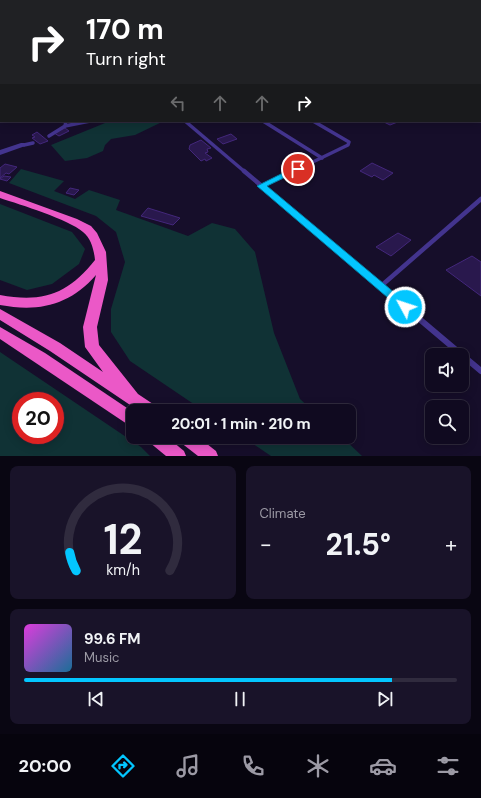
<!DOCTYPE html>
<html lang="en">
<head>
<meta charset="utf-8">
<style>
  body { margin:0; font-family:"DM Sans",sans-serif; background:#191329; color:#f1f3f6; height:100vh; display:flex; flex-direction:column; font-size:15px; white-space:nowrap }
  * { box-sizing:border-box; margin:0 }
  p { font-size:13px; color:#9c9aa5 }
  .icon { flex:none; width:22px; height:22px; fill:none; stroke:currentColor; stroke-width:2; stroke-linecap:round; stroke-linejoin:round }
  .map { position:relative; height:456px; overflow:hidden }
  .panel { display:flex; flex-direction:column; gap:10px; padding:10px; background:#090612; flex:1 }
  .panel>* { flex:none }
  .top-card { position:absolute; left:0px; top:0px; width:481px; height:122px; box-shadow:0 2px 10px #0003,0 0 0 1px #302b3e; background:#202124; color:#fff; overflow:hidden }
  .fabs { position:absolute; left:425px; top:348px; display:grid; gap:8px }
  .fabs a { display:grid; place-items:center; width:44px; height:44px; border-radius:8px; background:#100a20; box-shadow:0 2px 10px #0003,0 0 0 1px #302b3e; font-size:20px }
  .speed { position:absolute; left:12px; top:392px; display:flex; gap:8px; font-size:20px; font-weight:700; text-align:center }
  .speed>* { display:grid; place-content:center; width:52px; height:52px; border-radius:50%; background:#100a20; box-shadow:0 2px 10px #0003,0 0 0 1px #302b3e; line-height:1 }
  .speed .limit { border:6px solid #d22; background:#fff; color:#111 }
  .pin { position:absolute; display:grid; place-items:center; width:34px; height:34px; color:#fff; margin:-17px; border:2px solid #fff; border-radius:50%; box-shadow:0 1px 4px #0007 }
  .me { position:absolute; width:44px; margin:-22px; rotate:310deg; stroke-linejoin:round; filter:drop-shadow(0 0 3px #0008) }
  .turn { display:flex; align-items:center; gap:14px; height:84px; padding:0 20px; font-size:18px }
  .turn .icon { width:52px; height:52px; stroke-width:2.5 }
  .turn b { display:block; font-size:28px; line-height:34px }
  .lanes { display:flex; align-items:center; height:38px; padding:0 20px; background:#0003; justify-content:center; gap:20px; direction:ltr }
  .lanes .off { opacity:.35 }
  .big { font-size:30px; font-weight:700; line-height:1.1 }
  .panel .card { flex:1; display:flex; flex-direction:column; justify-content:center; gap:6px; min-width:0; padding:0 14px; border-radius:8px; background:#191329 }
  .panel .dial { align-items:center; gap:0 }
  .dial svg { height:104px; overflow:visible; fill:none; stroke:#302b3e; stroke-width:7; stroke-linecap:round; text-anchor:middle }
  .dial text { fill:#f1f3f6; stroke:none }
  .song { display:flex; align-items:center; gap:12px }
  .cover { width:48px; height:48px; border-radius:6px; background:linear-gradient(135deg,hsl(300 70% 55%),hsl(200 70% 35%)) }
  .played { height:4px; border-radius:2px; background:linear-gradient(90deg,#03c6ff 85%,#302b3e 85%) }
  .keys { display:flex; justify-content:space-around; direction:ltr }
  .heat { display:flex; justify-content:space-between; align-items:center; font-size:22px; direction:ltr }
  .panel .tiles { flex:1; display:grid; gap:10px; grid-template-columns:1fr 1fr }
  .card:last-child { grid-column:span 2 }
  .trip { position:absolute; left:126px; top:404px; width:230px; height:40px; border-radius:8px; background:#100a20; box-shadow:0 2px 10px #0003,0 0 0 1px #302b3e; font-weight:700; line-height:40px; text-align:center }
  .menu { display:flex; height:64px; justify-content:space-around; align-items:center; background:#06040d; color:#9c9aa5 }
  .menu .icon { width:28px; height:28px }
  .menu .selected { color:#03c6ff }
  .menu b { font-size:18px; color:#f1f3f6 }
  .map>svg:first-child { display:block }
  .green { fill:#103235; fill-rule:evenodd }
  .building { fill:#29184d; stroke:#43277b }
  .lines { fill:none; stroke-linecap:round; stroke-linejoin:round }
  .service-far3 { stroke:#43348e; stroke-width:2.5 }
  .service-far2 { stroke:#43348e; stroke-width:3.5 }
  .service-far1 { stroke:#43348e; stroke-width:4.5 }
  .service { stroke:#43348e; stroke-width:6 }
  .minor { fill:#43348e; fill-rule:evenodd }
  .trunk { fill:#eb58c7; fill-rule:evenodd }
  .route { fill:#03c6ff; stroke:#0281a6 }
</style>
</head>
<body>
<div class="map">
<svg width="481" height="456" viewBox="0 0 481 456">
  <rect width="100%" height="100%" fill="#160e2a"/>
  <g class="green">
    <polygon points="110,121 164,121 135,135 111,139 105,145 103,151 87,158 65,161 51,145"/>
    <polygon points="21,169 64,181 54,191 75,199 89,190 120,200 116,210 188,236 212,223 235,229 255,252 274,333 300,399 313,411 204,411 130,361 111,332 111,309 125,262 116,232 96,216 9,183"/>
    <polygon points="0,204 72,232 85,249 79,264 52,284 27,290 0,280"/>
    <path d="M0 352 141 447 150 456H0ZM21 401H55V435H21Z"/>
    <polygon points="243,437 342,437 362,456 271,456"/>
  </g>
  <g class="building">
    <polygon points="382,121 400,121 390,125"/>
    <polygon points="65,128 69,131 59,136 54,133"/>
    <polygon points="37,132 48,141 40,144 32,138 35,137 32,135"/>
    <polygon points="231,134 237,139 223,144 217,139"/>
    <polygon points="201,140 211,148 207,149 208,152 205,153 212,158 206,161 205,159 201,161 189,149 190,145"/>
    <polygon points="372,163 393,173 383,180 374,175 372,177 360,171"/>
    <polygon points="5,164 17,167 9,174 6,173 0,178 0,168"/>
    <polygon points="4,176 11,177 7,181 0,179"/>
    <polygon points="70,188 79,190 74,195 66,193"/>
    <polygon points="148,208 180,218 173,225 141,216"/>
    <polygon points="398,233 411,240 391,256 376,247"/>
    <polygon points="472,256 481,262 481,296 446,270"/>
  </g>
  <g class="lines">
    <g class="service-far3">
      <polyline points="340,0 343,1"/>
      <polyline points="13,1 17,0"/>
      <polyline points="126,1 128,0"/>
      <polyline points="238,1 241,0"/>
      <polyline points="444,1 446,0"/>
      <polyline points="1,8 1,11"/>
    </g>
    <g class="service-far2">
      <polyline points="185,121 245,172"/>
      <polyline points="263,121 322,158"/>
      <polyline points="65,126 90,121"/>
      <polyline points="49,136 65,126 66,121"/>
      <polyline points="24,145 33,143"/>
      <polyline points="292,172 348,145 349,142 313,121"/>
    </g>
    <g class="service-far1">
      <polyline points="244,171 392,296"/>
      <polyline points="262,186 294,171"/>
      <polyline points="381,286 481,199"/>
    </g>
    <g class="service">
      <polyline points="391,295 462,355"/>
      <polyline points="462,355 481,371"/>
    </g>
    <polygon class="minor" points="21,143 24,143 28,145 0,155 0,150"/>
    <g class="trunk">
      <path d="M0 191 77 219 91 226 97 233 106 252 108 280 97 327 99 345 138 394 156 406 159 411H139L50 351 0 320V309L60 343 103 372 85 347 83 327 96 275C69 306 38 312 0 305V295C43 303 68 294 95 260 94 250 91 238 83 232 68 219 21 205 0 198Z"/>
      <polygon points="0,327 45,353 133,412 133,428 0,339"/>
      <polygon points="147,437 167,437 184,451 186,456 166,456 149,442"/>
      <polygon points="178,437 198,437 216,451 218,456 198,456 180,442"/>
    </g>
  </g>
  <polygon class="route" points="295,167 302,169 267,186 408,304 410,307 408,309 401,309 257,186"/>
</svg>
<div class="fabs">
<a><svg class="icon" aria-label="sound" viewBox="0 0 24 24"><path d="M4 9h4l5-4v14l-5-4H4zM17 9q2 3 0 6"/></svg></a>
<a><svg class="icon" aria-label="search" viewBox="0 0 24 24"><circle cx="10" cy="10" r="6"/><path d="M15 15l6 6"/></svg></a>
</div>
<div class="speed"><div class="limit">20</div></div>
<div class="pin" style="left:298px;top:169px;background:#d93025"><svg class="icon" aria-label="arrive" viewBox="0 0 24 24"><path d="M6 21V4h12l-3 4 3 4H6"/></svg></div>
<svg class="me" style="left:405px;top:307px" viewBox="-20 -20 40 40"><circle r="17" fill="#03c6ff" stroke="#fff" stroke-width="3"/><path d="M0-11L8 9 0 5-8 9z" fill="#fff"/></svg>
<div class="trip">20:01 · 1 min · 210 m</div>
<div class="top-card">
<div class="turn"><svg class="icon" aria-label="right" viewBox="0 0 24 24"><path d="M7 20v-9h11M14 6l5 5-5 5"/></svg><div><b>170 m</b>Turn right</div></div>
<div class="lanes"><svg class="icon off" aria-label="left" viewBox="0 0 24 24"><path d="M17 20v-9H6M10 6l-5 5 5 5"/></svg><svg class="icon off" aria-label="ahead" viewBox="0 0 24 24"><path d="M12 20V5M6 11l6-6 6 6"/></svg><svg class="icon off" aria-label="ahead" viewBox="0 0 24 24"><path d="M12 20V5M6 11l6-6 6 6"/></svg><svg class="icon" aria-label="right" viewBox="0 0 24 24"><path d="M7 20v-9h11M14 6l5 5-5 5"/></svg></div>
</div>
</div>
<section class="panel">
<div class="tiles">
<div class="card dial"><svg viewBox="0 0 100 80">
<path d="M14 69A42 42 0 1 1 86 69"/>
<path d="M14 69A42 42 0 0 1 9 55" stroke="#03c6ff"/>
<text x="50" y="56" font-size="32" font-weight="700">12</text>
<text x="50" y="72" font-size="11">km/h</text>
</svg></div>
<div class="card"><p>Climate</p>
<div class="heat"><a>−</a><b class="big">21.5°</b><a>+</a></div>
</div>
<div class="card">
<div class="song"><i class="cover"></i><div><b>99.6 FM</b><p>Music</p></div></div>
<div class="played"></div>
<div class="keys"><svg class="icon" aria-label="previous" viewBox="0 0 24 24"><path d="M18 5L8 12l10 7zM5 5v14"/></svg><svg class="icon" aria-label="pause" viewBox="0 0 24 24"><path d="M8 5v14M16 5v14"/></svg><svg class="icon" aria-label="next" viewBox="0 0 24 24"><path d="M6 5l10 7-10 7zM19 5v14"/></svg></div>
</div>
</div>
</section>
<nav class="menu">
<b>20:00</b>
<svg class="icon selected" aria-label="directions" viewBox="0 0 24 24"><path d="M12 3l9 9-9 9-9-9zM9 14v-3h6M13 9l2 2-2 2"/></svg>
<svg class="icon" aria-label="music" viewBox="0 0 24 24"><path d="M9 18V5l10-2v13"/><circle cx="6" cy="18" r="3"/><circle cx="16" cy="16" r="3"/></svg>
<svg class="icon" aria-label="phone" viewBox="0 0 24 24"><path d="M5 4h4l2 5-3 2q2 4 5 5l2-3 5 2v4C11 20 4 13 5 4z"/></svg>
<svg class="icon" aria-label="climate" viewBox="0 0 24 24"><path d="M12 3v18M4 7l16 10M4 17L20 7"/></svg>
<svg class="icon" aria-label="car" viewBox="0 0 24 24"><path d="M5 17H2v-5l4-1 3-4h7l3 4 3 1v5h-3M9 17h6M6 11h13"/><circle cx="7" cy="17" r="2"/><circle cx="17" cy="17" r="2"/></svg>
<svg class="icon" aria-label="filters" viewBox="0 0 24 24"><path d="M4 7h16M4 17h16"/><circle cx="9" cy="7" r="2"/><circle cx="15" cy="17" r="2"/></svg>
</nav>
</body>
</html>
